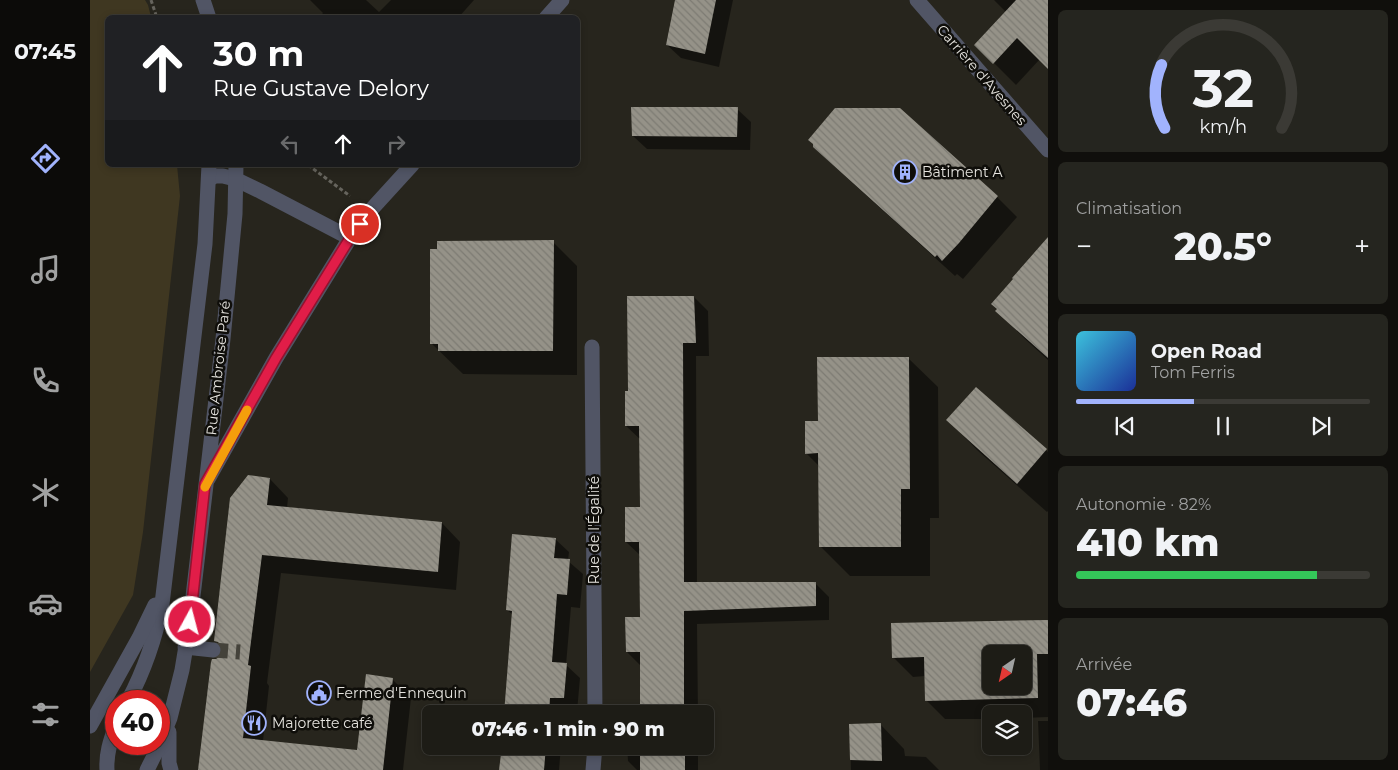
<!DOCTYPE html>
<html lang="fr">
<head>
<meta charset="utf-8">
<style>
  body { margin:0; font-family:Montserrat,sans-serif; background:#25251f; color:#f1f3f6; height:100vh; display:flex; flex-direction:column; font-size:19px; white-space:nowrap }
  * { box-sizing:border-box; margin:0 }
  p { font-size:16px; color:#a0a1a1 }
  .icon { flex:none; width:28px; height:28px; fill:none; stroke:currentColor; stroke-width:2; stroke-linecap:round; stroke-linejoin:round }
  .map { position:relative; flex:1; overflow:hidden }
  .side { display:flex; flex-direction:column; gap:10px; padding:10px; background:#100f0c; width:350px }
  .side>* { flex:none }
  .top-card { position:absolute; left:15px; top:15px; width:475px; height:152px; border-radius:8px; box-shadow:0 2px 8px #0003,0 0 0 1px #3b3a35; background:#202124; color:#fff; overflow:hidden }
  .needle { width:32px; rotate:214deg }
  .buttons { position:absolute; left:892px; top:645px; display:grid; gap:10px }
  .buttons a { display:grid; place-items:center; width:50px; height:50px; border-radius:8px; background:#1d1c16; box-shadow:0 2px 8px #0003,0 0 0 1px #3b3a35; font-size:25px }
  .speed { position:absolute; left:15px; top:690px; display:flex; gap:10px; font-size:25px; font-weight:700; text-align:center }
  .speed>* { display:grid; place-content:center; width:65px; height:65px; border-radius:50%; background:#1d1c16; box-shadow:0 2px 8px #0003,0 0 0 1px #3b3a35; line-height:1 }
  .speed .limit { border:8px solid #d22; background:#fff; color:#111 }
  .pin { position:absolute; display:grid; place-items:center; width:42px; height:42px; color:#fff; margin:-21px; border:2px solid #fff; border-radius:50%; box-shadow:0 1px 5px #0007 }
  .me { position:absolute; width:55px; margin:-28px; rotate:7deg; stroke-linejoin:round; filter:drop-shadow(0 0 4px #0008) }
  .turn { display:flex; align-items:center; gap:18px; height:105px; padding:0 25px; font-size:22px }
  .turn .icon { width:65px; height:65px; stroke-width:2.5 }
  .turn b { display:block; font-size:35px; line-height:42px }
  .lanes { display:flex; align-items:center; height:48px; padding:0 25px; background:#0003; justify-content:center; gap:25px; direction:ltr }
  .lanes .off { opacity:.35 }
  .big { font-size:38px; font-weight:800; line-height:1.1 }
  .side .card { flex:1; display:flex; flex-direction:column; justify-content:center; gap:8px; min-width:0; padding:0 18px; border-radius:8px; background:#25251f }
  .side .dial { align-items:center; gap:0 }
  .dial svg { height:130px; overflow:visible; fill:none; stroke:#3b3a35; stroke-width:7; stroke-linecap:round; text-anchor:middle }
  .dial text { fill:#f1f3f6; stroke:none }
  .song { display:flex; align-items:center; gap:15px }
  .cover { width:60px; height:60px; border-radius:8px; background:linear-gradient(135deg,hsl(190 70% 55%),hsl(230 70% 35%)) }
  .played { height:5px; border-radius:2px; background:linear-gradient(90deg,#a1b3fd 40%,#3b3a35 40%) }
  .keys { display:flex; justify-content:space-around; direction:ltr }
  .heat { display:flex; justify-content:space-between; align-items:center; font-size:28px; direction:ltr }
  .charge { height:8px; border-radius:4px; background:linear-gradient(90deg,#34c759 82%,#3b3a35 0) }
  .trip { position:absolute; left:332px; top:705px; width:292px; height:50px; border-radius:8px; background:#1d1c16; box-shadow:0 2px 8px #0003,0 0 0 1px #3b3a35; font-weight:800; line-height:50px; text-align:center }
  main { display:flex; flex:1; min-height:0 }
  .tab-bar { display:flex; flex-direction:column; width:90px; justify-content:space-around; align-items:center; background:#0c0b09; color:#a0a1a1 }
  .tab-bar .icon { width:35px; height:35px }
  .tab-bar .active { color:#a1b3fd }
  .tab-bar b { font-size:22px; color:#f1f3f6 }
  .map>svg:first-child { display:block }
  .garden { fill:#3f3721 }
  .shadow { fill:#0007; fill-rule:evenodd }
  .building { fill:url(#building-back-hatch); fill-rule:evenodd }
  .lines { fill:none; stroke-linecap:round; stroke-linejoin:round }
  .minor-tunnel { stroke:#44423a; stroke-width:15; stroke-dasharray:15 8; stroke-linecap:butt }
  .path { stroke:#66645d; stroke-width:3; stroke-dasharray:4 2.5; stroke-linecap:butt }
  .minor { stroke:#515565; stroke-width:15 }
  .route-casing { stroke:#92132f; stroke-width:12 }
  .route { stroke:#e11d48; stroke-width:9 }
  .slow { stroke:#f59e0b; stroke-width:9 }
  .labels { text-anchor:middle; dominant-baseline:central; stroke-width:5; stroke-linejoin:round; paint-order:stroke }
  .street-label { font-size:14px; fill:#e6e4df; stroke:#0f0e0a }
  .poi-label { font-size:14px; fill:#e6e4df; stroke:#0f0e0a; text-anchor:start }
</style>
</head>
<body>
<main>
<nav class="tab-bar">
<b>07:45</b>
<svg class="icon active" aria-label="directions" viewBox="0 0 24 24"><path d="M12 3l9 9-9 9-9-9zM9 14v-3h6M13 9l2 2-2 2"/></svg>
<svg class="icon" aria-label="music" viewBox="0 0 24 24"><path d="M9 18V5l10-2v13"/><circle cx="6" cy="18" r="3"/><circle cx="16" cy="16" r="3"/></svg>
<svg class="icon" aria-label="phone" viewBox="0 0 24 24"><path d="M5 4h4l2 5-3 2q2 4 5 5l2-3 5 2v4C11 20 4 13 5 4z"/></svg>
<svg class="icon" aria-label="climate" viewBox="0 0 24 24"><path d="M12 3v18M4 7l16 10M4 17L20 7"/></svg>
<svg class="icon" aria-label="car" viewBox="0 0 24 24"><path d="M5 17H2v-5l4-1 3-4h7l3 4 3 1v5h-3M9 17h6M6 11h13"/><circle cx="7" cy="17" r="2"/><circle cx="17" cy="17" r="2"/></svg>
<svg class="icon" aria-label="filters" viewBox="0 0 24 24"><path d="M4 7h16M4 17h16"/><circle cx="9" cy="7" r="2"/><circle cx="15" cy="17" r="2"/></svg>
</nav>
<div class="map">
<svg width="958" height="770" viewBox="0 0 958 770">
  <defs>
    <pattern id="building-back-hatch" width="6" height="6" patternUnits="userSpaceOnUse" patternTransform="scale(1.25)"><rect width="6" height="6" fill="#959288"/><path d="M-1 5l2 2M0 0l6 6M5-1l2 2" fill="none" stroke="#7d7b73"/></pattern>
  </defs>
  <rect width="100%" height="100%" fill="#27251d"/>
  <polygon class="garden" points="0,0 55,0 58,5 61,17 18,18 18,165 87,165 90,196 53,532 43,595 0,672"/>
  <g class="shadow">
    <polygon points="220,0 276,0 289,12 301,0 384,0 368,18 229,18 233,13"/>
    <polygon points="587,0 643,0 629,67 591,58 577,45"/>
    <polygon points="904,0 958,0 958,67 950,59 926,85 886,45 916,12"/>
    <polygon points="647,109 661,122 660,150 557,149 543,136"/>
    <polygon points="809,109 907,197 927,217 873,279 867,274 865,276 744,166 724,147"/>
    <polygon points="956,240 958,241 958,360 936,340 907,311 925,279"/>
    <polygon points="463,242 487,266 487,375 373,374 341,343"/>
    <polygon points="604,297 618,311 619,356 606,356 607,583 725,583 739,597 739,620 607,624 608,714 551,714 551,666 537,652 551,618 551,556 536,542 551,509 551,440 536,426 539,392"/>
    <polygon points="818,358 848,387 849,518 840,518 840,576 760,576 730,546 730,467 716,453 729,422"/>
    <polygon points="886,389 958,452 958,511 957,512 887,450 858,420"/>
    <polygon points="180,479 198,498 197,508 352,523 370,542 366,590 191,573 177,683 179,686 173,741 268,752 302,679 321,698 313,770 110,770 133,648 126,640"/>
    <polygon points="465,539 479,552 478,561 493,574 490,608 481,607 476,665 490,678 487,712 474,711 473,714 415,714 423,615 417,610"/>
    <path d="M958 621V717L934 718V714H901V719H855L836 700 835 676 823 677 803 657V624ZM901 654H934V686H901Z"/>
    <polygon points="948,721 958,721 958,770 950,770"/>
    <polygon points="760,725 791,725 814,749 815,756 836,757 849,770 761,770"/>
    <polygon points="412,746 471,746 469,770 410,770"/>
    <polygon points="537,746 608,746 608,770 547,770 538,761"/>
  </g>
  <g class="building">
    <polygon points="585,0 626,0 615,54 576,45"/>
    <polygon points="926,0 958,0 958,69 927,38 903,64 884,45"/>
    <polygon points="541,107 648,107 647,137 542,136"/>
    <polygon points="745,108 810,108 908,196 869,243 852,261 847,255 845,257 723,147 723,144 718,140"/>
    <polygon points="958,237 958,358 905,311 907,309 901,304 923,279 922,278"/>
    <polygon points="464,240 463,351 348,351 348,344 340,344 340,249 347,249 347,241"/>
    <polygon points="537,296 604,296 606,343 593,343 594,582 726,582 726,606 594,611 594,714 550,714 550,652 536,652 535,617 550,617 549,542 535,542 535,507 550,507 549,426 535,426 535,391 538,391"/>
    <polygon points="727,357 819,357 820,489 811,489 811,547 729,547 728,453 715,454 715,421 728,421"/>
    <polygon points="886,387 957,449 927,484 856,420"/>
    <polygon points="158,475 180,478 177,505 352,522 348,572 172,555 158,665 161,666 153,738 267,750 276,674 303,678 293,770 108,770 121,662 122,659 126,659 130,656 132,651 131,646 128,642 124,641 140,498"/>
    <polygon points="422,534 466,538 464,558 480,559 477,595 467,594 462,662 477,663 474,698 460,698 459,714 414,714 422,611 416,610"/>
    <path d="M958 620V654H947L948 698 835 701 834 657 802 658 801 623ZM901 654H934V686H901Z"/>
    <polygon points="791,723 792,761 760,760 759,724"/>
    <polygon points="412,746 456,746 454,770 409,770"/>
    <rect x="550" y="746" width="45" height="24"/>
  </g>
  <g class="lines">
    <polyline class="minor-tunnel" points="123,650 150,652"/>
    <g class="path">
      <polyline points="61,0 67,18"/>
      <polyline points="218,165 260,196"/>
    </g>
    <g class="minor">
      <polyline points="113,0 119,18"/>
      <polyline points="827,0 958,150"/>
      <polyline points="456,18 472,0"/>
      <polyline points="119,179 125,176 133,176 145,179 170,191 260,238"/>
      <polyline points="502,347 505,714"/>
      <polyline points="118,479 186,358 260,238 280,211 322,165"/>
      <polyline points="95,647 123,650"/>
      <path d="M38 701C55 669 65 640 72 604L115 244 119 165"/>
      <polyline points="0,726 49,638 65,605"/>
      <polyline points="79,732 79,763 81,770"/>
      <path d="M17 770C16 754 20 741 26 726"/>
      <polyline points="57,770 67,750 80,718 92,670 100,622 133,339 145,214 146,165"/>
      <polyline points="503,770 505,746"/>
    </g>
  </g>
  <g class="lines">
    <g class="route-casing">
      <polyline id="route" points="100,622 115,484 186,358 260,238 270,224"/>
    </g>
    <use href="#route" class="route"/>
    <polyline class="slow" points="115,487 157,410"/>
  </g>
  <defs>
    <g id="building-ring" transform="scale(1.25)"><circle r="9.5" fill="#0f0e0a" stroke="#a1b3fd" stroke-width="1.5"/><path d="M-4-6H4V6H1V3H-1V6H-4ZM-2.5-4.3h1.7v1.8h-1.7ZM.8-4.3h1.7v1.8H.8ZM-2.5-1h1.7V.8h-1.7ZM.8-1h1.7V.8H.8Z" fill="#a1b3fd"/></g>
    <g id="civic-ring" transform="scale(1.25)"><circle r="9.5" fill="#0f0e0a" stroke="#a1b3fd" stroke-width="1.5"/><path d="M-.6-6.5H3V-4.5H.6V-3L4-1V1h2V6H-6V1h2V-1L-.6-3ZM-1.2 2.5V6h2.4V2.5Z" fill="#a1b3fd"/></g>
    <g id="restaurant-ring" transform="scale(1.25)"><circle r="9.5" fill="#0f0e0a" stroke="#a1b3fd" stroke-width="1.5"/><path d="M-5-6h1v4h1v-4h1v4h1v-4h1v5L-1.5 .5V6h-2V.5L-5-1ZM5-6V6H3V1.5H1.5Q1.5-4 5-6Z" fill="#a1b3fd"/></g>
  </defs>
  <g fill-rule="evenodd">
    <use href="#building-ring" x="815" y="172"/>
    <use href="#civic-ring" x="229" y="693"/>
    <use href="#restaurant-ring" x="164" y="723"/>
  </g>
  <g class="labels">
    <g class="street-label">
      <text transform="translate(892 75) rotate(49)">Carrière d'Avesnes</text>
      <text transform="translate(128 368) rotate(-84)">Rue Ambroise Paré</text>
      <text transform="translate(504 530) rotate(-90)">Rue de l'Égalité</text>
    </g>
    <g class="poi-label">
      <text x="832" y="172">Bâtiment A</text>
      <text x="246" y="693">Ferme d'Ennequin</text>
      <text x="182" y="723">Majorette café</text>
    </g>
  </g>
</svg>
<div class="buttons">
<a><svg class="needle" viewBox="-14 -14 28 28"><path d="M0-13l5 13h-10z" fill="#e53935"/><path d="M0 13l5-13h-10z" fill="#a0a1a1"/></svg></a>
<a><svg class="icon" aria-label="layers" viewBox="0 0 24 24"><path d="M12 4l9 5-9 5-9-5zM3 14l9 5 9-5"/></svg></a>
</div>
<div class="speed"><div class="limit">40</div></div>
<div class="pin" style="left:270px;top:224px;background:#d93025"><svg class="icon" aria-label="arrive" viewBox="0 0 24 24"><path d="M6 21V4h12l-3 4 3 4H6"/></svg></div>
<svg class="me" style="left:100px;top:622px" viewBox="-20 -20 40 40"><circle r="17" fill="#e11d48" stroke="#fff" stroke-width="3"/><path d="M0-11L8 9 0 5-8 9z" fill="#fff"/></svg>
<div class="trip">07:46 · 1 min · 90 m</div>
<div class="top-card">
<div class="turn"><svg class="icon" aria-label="ahead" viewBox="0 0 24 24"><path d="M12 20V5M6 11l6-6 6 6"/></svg><div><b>30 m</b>Rue Gustave Delory</div></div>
<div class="lanes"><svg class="icon off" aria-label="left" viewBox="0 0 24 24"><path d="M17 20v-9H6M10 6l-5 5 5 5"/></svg><svg class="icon" aria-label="ahead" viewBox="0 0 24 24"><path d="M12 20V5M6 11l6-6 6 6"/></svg><svg class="icon off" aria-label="right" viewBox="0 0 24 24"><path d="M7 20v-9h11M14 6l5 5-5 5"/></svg></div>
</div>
</div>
<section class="side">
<div class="card dial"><svg viewBox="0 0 100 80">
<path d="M14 69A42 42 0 1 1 86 69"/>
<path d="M14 69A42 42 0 0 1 12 30" stroke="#a1b3fd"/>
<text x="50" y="56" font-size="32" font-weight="700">32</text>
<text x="50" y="72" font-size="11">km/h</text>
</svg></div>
<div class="card"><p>Climatisation</p>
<div class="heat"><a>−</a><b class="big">20.5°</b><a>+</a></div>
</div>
<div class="card">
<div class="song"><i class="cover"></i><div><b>Open Road</b><p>Tom Ferris</p></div></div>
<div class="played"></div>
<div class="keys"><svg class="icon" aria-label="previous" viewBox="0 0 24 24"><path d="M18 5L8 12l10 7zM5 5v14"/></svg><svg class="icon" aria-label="pause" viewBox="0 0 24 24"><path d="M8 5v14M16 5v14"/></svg><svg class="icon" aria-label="next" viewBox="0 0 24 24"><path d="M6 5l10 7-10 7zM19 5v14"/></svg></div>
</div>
<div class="card"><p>Autonomie · 82%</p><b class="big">410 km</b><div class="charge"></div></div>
<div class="card"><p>Arrivée</p><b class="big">07:46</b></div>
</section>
</main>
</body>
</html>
